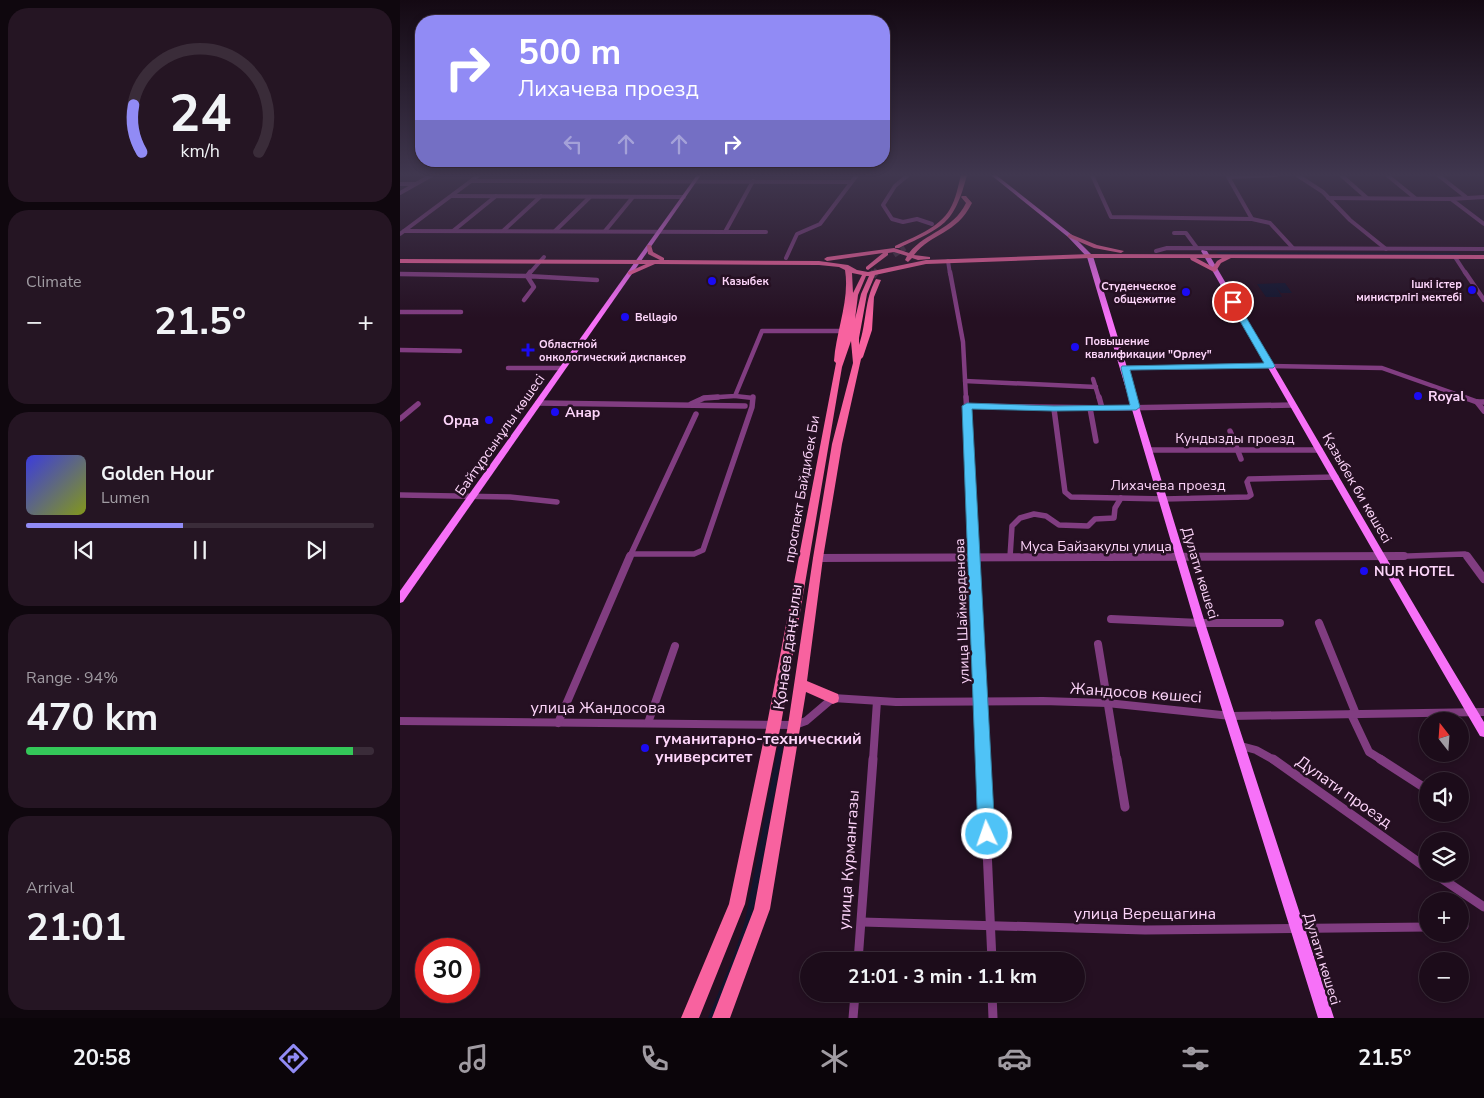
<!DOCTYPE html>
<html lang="en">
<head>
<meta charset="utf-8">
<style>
  body { margin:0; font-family:"Nunito Sans",sans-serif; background:#251523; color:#f1f3f6; height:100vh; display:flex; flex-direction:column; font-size:19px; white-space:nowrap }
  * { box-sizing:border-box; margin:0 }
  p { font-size:16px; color:#a09ba2 }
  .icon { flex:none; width:28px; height:28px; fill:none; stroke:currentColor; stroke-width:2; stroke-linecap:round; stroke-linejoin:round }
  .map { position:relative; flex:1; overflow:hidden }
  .panel { display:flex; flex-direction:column; gap:8px; padding:8px; background:#0f070e; width:400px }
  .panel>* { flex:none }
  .guide { position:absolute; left:15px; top:15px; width:475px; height:152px; border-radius:20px; box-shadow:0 2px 8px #0003,0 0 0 1px #3a2c39; background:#918bf5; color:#fff; overflow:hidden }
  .needle { width:32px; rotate:343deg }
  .controls { position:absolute; left:1019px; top:712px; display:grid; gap:10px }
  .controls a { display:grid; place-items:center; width:50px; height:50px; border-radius:50%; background:#1c0c1a; box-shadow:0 2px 8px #0003,0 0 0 1px #3a2c39; font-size:25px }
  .speed { position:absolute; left:15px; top:938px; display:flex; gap:10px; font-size:25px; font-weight:700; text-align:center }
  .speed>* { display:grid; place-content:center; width:65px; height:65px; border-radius:50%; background:#1c0c1a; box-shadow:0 2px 8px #0003,0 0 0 1px #3a2c39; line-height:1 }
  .speed .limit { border:8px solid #d22; background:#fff; color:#111 }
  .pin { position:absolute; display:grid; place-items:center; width:42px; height:42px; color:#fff; margin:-21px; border:2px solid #fff; border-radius:50%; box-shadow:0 1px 5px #0007 }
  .me { position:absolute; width:55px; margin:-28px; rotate:357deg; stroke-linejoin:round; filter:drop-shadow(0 0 4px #0008) }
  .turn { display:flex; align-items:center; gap:18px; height:105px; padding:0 20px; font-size:22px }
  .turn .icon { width:65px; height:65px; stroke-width:2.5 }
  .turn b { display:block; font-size:35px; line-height:42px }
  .lanes { display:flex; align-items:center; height:48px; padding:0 20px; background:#0003; justify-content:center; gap:25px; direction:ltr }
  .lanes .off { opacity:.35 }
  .big { font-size:38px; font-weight:700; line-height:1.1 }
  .panel .widget { flex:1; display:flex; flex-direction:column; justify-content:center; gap:8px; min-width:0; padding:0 18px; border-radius:20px; background:#251523 }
  .panel .dial { align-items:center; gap:0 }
  .dial svg { height:130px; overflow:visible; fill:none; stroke:#3a2c39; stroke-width:7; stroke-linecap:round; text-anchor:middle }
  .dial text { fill:#f1f3f6; stroke:none }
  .song { display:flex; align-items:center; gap:15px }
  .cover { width:60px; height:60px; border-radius:8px; background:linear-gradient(135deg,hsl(240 70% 55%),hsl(70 70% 35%)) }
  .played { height:5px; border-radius:2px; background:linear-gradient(90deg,#918bf5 45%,#3a2c39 45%) }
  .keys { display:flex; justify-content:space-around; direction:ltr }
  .heat { display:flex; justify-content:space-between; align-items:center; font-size:28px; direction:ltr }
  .charge { height:8px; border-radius:4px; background:linear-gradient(90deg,#34c759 94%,#3a2c39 0) }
  .trip { position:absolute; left:400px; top:952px; width:285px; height:50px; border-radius:25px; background:#1c0c1a; box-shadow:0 2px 8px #0003,0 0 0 1px #3a2c39; font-weight:700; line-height:50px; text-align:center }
  .tabs { display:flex; height:80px; justify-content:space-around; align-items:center; background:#0b050a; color:#a09ba2 }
  .tabs .icon { width:35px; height:35px }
  .tabs .on { color:#918bf5 }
  .tabs b { font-size:22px; color:#f1f3f6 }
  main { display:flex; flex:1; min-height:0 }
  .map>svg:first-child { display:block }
  .green { fill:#13152e }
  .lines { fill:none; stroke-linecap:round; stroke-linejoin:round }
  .primary-tunnel-far1 { stroke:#452e42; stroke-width:5.5; stroke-dasharray:5.5 3; stroke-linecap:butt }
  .primary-tunnel { stroke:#452e42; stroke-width:8; stroke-dasharray:8 4; stroke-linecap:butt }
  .street-far4 { stroke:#813d81; stroke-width:4 }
  .street-far3 { stroke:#813d81; stroke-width:4.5 }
  .street-far2 { stroke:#813d81; stroke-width:5.5 }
  .street-far1 { stroke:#813d81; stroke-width:8 }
  .street { stroke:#813d81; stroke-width:9 }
  .secondary { fill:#f771f8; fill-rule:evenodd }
  .primary { fill:#f8629f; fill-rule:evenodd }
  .route { fill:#4fc3f7; stroke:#337fa1 }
  .poi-dot { fill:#1b0bf3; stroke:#251022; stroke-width:2 }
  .labels { text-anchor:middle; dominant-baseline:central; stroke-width:5; stroke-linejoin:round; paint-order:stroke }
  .far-poi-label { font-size:11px; font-weight:bold; fill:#fdd5fa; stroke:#251022; text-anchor:start }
  .poi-label { font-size:14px; font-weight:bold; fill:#fdd5fa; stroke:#251022; text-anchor:start }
  .street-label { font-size:14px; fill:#fdd5fa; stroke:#251022 }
  .near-street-label { font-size:16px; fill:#fdd5fa; stroke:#251022 }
  .near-poi-label { font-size:16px; font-weight:bold; fill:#fdd5fa; stroke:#251022; text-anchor:start }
</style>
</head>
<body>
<main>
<section class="panel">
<div class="widget dial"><svg viewBox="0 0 100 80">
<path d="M14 69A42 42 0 1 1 86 69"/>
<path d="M14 69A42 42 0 0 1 9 40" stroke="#918bf5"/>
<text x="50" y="56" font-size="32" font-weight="700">24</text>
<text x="50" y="72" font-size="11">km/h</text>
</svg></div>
<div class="widget"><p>Climate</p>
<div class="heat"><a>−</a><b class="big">21.5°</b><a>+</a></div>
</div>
<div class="widget">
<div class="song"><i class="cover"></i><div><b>Golden Hour</b><p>Lumen</p></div></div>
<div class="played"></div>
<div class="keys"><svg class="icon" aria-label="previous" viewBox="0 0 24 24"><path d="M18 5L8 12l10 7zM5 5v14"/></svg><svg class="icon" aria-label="pause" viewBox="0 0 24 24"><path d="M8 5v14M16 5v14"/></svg><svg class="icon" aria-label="next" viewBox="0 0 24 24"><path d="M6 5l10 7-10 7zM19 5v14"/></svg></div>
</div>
<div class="widget"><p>Range · 94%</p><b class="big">470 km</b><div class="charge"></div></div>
<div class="widget"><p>Arrival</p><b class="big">21:01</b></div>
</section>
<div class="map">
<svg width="1084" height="1018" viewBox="0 0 1084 1018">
  <rect width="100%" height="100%" fill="#251022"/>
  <g class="green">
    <polygon points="816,252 1058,253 1061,255 818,254"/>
    <polygon points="885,283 892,293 881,293 876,287 882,297 866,297 857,284"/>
    <polygon points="379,741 384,741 356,899 350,921 313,1018 308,1018 333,958 345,921"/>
  </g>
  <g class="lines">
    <g class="primary-tunnel-far1">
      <polyline points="494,255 505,248"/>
      <polyline points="474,274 478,268"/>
    </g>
    <polyline class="primary-tunnel" points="472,276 475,272"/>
    <g class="street-far4">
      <polyline points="508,175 495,186 483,205 492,219 503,222 517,219 532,224"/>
      <polyline points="692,175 711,217 852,219"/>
      <polyline points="827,175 852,219 870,223 893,248"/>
      <polyline points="897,175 923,192 950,220 986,249"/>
      <polyline points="941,175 967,198"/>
      <polyline points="987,175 1015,198"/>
      <polyline points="1038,175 1066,197"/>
      <polyline points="829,177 876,175"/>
      <polyline points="72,181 451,182"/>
      <polyline points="0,184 14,184"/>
      <polyline points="0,193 32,175"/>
      <polyline points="52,196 284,197"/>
      <polyline points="928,198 1051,199 1084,197"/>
      <polyline points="1051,199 1084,224"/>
      <polyline points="4,231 325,232 353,181"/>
      <polyline points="53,231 96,196"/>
      <polyline points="103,231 141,196"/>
      <polyline points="155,231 190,197"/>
      <polyline points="205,231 233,197"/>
      <polyline points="325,232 366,232"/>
      <polyline points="774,233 786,233 797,248"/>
      <polyline points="0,234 79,175"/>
      <polyline points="756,251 767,248 1084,249"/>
      <polyline points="1055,257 1066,274"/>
      <polyline points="386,258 397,234 420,224 457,175"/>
      <polyline points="548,261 550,274"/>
      <polyline points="129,274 144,257"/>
    </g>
    <g class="street-far3">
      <polyline points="550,272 563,342 566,398"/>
      <polyline points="1065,272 1084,300"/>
      <polyline points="0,274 127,276 130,272"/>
      <polyline points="124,300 134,287 127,276 197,280"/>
      <polyline points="0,312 61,312"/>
      <polyline points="0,350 60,351"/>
      <polyline points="108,368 163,368"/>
      <polyline points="725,368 870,366 982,368 1067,398"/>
      <polyline points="693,379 699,398"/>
      <polyline points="565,381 696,387"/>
      <polyline points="335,396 353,398"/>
      <polyline points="303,398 335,396 362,331 441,331"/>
    </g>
    <g class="street-far2">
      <polyline points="566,397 575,557"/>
      <polyline points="699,397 702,408"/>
      <polyline points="1063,397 1077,402 1084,402"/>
      <polyline points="1077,402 1084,411"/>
      <polyline points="138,403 345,406"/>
      <polyline points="291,404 304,398 318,397"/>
      <polyline points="567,406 718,408 893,405"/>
      <polyline points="690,408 696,441"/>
      <polyline points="654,409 665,492 671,497 764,499 848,497 851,495 847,482 849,479 936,477"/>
      <polyline points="0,419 18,404"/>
      <polyline points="830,431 841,459"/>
      <polyline points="749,450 920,450"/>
      <polyline points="0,495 110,497 157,502"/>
      <polyline points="231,554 296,414"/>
      <polyline points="230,557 231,554 294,554 303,550 352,407 353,397"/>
      <polyline points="610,557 612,526 620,518 634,514 646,516 659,525 688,526 695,519 714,518 715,508 721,498"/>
      <polyline points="738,557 981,557 1065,554 1068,557"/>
    </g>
    <g class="street-far1">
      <polyline points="575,556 584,760"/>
      <polyline points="1067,556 1084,579"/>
      <polyline points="418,558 1004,556"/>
      <polyline points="711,619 800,623 880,623"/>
      <polyline points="919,623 956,714"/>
      <polyline points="698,644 717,760"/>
      <polyline points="951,714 969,752 982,760"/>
      <polyline points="0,721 395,725 406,721 433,698 496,702 643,701 707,703 831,716 1084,712"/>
      <polyline points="158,723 230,556"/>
      <polyline points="248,723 275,646"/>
      <polyline points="841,746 856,750 874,760"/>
      <polyline points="473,760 477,701"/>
    </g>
    <g class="street">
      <polyline points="583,759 592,961"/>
      <polyline points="717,759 725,807"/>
      <polyline points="873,759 1028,869"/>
      <polyline points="980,759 1028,790"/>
      <polyline points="1035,874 1084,907"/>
      <polyline points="462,922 745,930 1028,927"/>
      <polyline points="1060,926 1064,926"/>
      <polyline points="458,961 473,759"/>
      <polyline points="592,994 593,1018"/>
      <polyline points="453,1018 455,994"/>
    </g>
    <g class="secondary">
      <polygon points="297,175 301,175 3,602 0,603 0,591"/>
      <polygon points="591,175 596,175 672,235 693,256 805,623 934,1018 918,1018 795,623 687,257 668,237"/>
      <path d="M802 250 807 251C899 408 990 566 1084 722V737L1080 736C986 575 894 412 801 251Z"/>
    </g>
    <g class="primary">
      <path d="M561 175H567C554 225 543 227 499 248H495V246C514 237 539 228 550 209 556 199 558 186 561 175Z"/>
      <path d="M562 196H566L572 203C556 235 532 232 514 255L530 257V259L518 260 512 258 508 262 505 260 507 256 494 252 488 253V255L468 270 466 269V267L483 253 427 261 424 259 427 257 494 248 509 253C527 231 552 231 566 203L561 197Z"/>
      <polygon points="670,234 697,245 724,251 721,253 694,248 668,237 668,235"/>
      <path d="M247 245H251L253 252 264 258V260L419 261 448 265 457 270 468 272 526 260 690 254 1084 255V259L831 258 821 263 816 271 814 272 791 260 790 258H690L526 264 475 275 467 294 459 338V345C467 322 464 300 476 279L481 280 474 297 472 330 463 357 461 359 442 444 423 558 407 681 438 694 439 698 438 702 433 704 406 692 370 909 330 1018H312L354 909 388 725 413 558 432 444 453 363 451 341 442 367 381 724 345 904 299 1018H281L329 904 367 724 436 363 434 361C436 331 450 300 445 270L439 267 419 265 255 264 230 275 228 274V272L246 264 0 263V259L260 260 248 254ZM796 258H822L817 261 813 267ZM452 273 462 275 453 293ZM466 276H469L461 294 455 319 458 295Z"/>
    </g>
  </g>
  <linearGradient id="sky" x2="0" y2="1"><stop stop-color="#140913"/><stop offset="0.55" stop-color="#40374f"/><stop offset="1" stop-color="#40374f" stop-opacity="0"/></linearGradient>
  <rect width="1084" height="318" fill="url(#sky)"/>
  <polygon class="route" points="830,300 837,302 875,366 873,368 730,370 740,407 736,410 654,411 572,409 595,834 593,840 587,843 581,840 578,834 562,406 567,403 654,406 730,405 721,368 722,366 864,363 829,302"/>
  <g class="poi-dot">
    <circle cx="312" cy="281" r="5"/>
    <circle cx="1072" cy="290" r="5"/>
    <circle cx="786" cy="292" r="5"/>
    <circle cx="225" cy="317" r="5"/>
    <circle cx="675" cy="347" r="5"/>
    <path d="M125.5 342.5h5v5h5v5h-5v5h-5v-5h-5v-5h5z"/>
    <circle cx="1018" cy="396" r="5"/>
    <circle cx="155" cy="412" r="5"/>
    <circle cx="89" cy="420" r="5"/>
    <circle cx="964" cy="571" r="5"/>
    <circle cx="245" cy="748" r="5"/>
  </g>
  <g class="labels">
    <g class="far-poi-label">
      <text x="322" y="281">Казыбек</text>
      <text x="1062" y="284" text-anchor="end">Ішкі істер<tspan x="1062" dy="13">министрлігі мектебі</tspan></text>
      <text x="776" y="286" text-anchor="end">Студенческое<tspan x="776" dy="13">общежитие</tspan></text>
      <text x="235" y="317">Bellagio</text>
      <text x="685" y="341">Повышение<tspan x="685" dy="13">квалификации "Орлеу"</tspan></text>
      <text x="139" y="344">Областной<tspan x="139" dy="13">онкологический диспансер</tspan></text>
    </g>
    <g class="poi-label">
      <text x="1028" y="396">Royal</text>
      <text x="165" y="412">Анар</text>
      <text x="79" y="420" text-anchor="end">Орда</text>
      <text x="974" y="571">NUR HOTEL</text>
    </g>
    <g class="street-label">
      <text transform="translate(100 435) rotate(-55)">Байтұрсынұлы көшесі</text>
      <text x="835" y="438">Кундызды проезд</text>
      <text x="768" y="485">Лихачева проезд</text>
      <text transform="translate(957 488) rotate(60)">Қазыбек би көшесі</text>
      <text transform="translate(402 489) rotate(-80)">проспект Байдибек Би</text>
      <text x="696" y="546">Муса Байзакулы улица</text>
      <text transform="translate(800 573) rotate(73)">Дулати көшесі</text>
      <text transform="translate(562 611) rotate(-92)">улица Шаймерденова</text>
      <text transform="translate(922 959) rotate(73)">Дулати көшесі</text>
    </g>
    <g class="near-street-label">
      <text transform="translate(388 647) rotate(-82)">Қонаев даңғылы</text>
      <text transform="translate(736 693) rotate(4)">Жандосов көшесі</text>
      <text x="198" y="708">улица Жандосова</text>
      <text transform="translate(944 792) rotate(35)">Дулати проезд</text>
      <text transform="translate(449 860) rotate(-86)">улица Курмангазы</text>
      <text x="745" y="914">улица Верещагина</text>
    </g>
    <g class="near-poi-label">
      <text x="255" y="739">гуманитарно-технический<tspan x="255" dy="18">университет</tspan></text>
    </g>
  </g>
</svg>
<div class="controls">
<a><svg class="needle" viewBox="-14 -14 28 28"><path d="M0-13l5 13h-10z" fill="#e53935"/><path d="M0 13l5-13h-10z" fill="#a09ba2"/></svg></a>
<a><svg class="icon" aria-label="sound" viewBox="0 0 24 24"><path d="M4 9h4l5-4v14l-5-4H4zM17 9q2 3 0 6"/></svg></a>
<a><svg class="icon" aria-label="layers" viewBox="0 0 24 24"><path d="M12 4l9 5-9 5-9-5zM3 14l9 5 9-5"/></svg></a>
<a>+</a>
<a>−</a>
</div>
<div class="speed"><div class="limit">30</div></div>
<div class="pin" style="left:833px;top:302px;background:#d93025"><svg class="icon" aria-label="arrive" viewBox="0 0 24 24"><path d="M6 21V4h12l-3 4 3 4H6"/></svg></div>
<svg class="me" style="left:587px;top:834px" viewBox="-20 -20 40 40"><circle r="17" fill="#4fc3f7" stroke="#fff" stroke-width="3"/><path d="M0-11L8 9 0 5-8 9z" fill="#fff"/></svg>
<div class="trip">21:01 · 3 min · 1.1 km</div>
<div class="guide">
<div class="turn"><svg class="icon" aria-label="right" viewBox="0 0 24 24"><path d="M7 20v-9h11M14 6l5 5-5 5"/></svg><div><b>500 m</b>Лихачева проезд</div></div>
<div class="lanes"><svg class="icon off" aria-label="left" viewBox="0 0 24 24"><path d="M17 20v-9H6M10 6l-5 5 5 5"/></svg><svg class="icon off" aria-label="ahead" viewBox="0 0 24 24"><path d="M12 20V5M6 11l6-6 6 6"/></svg><svg class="icon off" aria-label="ahead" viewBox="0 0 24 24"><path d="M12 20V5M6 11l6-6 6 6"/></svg><svg class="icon" aria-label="right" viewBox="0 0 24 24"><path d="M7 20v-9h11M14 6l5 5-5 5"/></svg></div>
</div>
</div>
</main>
<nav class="tabs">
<b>20:58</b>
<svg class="icon on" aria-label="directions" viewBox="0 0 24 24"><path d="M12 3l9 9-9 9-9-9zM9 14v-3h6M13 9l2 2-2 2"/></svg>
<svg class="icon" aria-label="music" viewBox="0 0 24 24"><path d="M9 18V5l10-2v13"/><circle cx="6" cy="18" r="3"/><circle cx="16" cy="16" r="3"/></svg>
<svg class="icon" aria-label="phone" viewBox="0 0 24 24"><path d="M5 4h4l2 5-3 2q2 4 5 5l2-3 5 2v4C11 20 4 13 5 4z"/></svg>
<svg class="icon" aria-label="climate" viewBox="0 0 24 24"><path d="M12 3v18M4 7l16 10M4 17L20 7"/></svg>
<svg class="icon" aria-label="car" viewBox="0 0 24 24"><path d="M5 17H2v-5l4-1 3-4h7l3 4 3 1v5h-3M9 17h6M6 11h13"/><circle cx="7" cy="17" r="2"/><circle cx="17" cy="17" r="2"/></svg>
<svg class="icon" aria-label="filters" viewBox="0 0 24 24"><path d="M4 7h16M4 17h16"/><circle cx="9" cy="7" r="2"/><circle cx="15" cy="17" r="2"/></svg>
<b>21.5°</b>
</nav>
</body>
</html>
